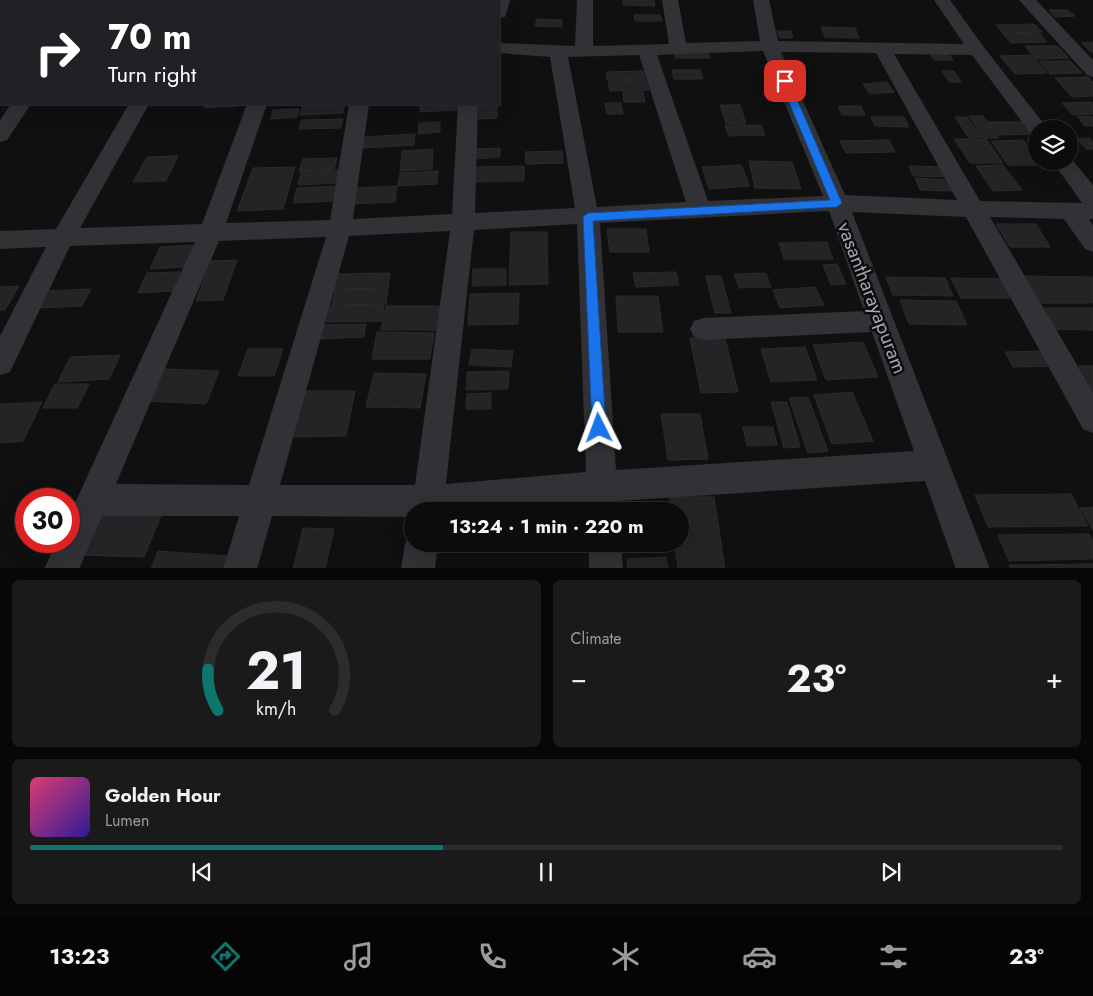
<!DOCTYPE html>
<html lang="en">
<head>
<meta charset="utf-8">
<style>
  body { margin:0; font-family:Jost,sans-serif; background:#1a1a1b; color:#f1f3f6; height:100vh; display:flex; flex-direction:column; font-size:19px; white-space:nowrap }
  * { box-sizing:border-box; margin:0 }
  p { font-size:16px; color:#9a9b9d }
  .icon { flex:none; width:28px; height:28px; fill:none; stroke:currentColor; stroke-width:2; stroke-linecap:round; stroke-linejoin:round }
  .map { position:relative; height:568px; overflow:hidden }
  .sheet { display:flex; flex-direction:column; gap:12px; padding:12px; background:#070707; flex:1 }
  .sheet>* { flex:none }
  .guide { position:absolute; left:0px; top:0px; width:500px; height:105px; box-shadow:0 5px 20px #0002,0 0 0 1px #2c2c2e; background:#202124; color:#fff; overflow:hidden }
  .controls { position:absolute; left:1028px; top:120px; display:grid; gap:10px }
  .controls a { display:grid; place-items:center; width:50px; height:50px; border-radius:50%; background:#0c0c0d; box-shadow:0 5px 20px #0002,0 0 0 1px #2c2c2e; font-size:25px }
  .speed { position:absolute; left:15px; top:488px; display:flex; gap:10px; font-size:25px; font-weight:700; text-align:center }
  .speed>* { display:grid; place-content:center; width:65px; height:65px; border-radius:50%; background:#0c0c0d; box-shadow:0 5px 20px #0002,0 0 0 1px #2c2c2e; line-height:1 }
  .speed .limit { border:8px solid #d22; background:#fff; color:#111 }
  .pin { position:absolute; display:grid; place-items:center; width:42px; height:42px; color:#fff; margin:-21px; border-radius:10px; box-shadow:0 2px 8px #0006 }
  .me { position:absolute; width:55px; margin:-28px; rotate:357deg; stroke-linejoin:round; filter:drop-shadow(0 0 4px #0008) }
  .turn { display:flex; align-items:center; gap:18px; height:105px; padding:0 25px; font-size:22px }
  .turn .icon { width:65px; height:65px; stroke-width:2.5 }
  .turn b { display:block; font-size:35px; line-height:42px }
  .big { font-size:38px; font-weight:700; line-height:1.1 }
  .sheet .widget { flex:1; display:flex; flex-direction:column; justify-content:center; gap:8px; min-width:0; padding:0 18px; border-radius:8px; background:#1a1a1b }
  .sheet .dial { align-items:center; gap:0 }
  .dial svg { height:130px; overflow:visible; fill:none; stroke:#2c2c2e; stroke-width:7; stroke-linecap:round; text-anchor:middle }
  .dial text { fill:#f1f3f6; stroke:none }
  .song { display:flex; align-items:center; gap:15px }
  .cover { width:60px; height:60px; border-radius:8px; background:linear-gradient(135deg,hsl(340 70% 55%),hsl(250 70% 35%)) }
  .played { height:5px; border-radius:2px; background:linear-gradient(90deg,#0f766e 40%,#2c2c2e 40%) }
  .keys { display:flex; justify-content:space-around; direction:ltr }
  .heat { display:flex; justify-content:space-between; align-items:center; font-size:28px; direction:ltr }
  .sheet .tiles { flex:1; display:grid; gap:12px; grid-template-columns:1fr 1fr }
  .widget:last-child { grid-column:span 2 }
  .trip { position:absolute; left:404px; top:502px; width:285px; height:50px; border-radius:25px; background:#0c0c0d; box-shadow:0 5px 20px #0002,0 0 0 1px #2c2c2e; font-weight:700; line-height:50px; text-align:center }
  .tab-bar { display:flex; height:80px; justify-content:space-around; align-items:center; background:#050505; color:#9a9b9d }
  .tab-bar .icon { width:35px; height:35px }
  .tab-bar .selected { color:#0f766e }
  .tab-bar b { font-size:22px; color:#f1f3f6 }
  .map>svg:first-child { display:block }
  .building { fill:#242325; stroke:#2b2a2d }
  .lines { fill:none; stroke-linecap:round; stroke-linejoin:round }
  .minor { fill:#313136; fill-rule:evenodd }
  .route { fill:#1a73e8; stroke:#114b97 }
  .labels { text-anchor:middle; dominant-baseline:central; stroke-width:5; stroke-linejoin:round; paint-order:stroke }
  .street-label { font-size:20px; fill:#a2a4b1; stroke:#0b0b0c }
</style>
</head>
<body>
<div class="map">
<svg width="1093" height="569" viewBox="0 0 1093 569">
  <rect width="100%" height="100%" fill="#101011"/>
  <g class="building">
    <polygon points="623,0 654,0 655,6 623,5"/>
    <polygon points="1049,10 1068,10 1075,16 1055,17"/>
    <polygon points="634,15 660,15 662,21 635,21"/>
    <polygon points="537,19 562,20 561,27 535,26"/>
    <polygon points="1034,24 1042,32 1003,33 996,25"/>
    <polygon points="821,27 855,28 859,38 825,37"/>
    <polygon points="777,31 791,31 793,38 780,38"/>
    <polygon points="1039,33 1047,42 1011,43 1003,34"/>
    <polygon points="1093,42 1093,52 1091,52 1082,43"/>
    <polygon points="1025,46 1057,46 1069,58 1036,59"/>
    <polygon points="673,50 708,50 710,58 675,58"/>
    <polygon points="928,50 946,50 953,60 934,60"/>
    <polygon points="1031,55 1047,73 1015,74 1000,56"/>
    <polygon points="1039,61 1070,61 1082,73 1050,74"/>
    <polygon points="672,70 700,70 703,79 674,79"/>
    <polygon points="643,71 645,79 607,80 606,72"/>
    <polygon points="942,71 954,71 961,82 949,82"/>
    <polygon points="1088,77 1093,82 1093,96 1072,97 1055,78"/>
    <polygon points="646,80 649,90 610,91 608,81"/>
    <polygon points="887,82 894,92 870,94 863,84"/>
    <polygon points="623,92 643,92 645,102 624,102"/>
    <polygon points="1092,102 1093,114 1073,115 1062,103"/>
    <polygon points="605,103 621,103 623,114 607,114"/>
    <polygon points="205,104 239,104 238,106 204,108"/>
    <polygon points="345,104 343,113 300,115 303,105"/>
    <polygon points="420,104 457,104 457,110 420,112"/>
    <polygon points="479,104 497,104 497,118 479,119"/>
    <polygon points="720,105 740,105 746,124 726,124"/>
    <polygon points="838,106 861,106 865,115 842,115"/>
    <polygon points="299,109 297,117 271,119 273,110"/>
    <polygon points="969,116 983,116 999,138 984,138"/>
    <polygon points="1077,116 1093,117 1093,126 1085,126"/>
    <polygon points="871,117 904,117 909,127 875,126"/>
    <polygon points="955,117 967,117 982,137 969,138"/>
    <polygon points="343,119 341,128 299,129 301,120"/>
    <polygon points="440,122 440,132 418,134 419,123"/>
    <polygon points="988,122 1026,122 1036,134 997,135"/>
    <polygon points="761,125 765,135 729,136 725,126"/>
    <polygon points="415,134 414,145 363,148 364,137"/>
    <polygon points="1090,138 1093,142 1093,149 1086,149 1077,139"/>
    <polygon points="954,139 986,139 1003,163 970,163"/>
    <polygon points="889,140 895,152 846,153 840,141"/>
    <polygon points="1023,140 1036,161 1041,165 1008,165 991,141"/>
    <polygon points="500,148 500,157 474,159 474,149"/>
    <polygon points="433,149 432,169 400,171 402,151"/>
    <polygon points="562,151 563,163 526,164 525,152"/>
    <polygon points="178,156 166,181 133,182 147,157"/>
    <polygon points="337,158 334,169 299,171 303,159"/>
    <polygon points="749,161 792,162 801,189 755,188"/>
    <polygon points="741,165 750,186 709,189 702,167"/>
    <polygon points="1003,165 1022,190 993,191 976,166"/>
    <polygon points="524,166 524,181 474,182 475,167"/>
    <polygon points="909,166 945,167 950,177 913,176"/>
    <polygon points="295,167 283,209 237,211 253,168"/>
    <polygon points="338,170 336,183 298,185 301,172"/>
    <polygon points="438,171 437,184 398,186 400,173"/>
    <polygon points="915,178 949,180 954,191 920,190"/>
    <polygon points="337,186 334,201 293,203 297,188"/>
    <polygon points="397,186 395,202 353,204 356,188"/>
    <polygon points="996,224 1036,224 1050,247 1010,247"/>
    <polygon points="607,229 646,229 649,252 610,252"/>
    <polygon points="511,232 547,232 548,284 509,285"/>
    <polygon points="827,242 833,259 784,259 779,243"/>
    <polygon points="193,245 185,267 150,269 160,247"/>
    <polygon points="237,260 223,300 196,301 211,261"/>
    <polygon points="837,264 846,284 831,285 823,265"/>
    <polygon points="473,269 506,269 506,285 472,286"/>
    <polygon points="180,272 172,291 138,293 147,273"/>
    <polygon points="676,272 679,285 636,287 633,273"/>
    <polygon points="390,273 388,288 334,289 338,274"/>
    <polygon points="766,273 771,287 739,288 734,274"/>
    <polygon points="706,276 721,276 731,313 715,313"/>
    <polygon points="1022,276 1093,277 1093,303 1037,303"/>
    <polygon points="886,277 945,278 953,296 893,295"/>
    <polygon points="951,278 1007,279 1017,298 961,298"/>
    <polygon points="19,286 5,310 0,310 0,287"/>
    <polygon points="815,287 824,305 780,308 773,290"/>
    <polygon points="91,289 82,306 38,308 47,291"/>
    <polygon points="388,289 386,304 332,305 335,290"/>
    <polygon points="519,293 518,324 468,325 470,294"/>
    <polygon points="616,296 658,296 663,332 618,332"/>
    <polygon points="900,300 956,301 967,325 909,324"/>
    <polygon points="384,305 382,321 326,322 330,306"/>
    <polygon points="386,306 439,306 436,330 381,330"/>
    <polygon points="1041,308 1093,308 1093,330 1053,329"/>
    <polygon points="366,324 364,337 321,339 324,325"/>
    <polygon points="377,332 434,333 430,359 372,359"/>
    <polygon points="690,338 725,338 738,392 701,393"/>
    <polygon points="863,342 878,377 826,380 813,345"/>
    <polygon points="805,347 817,380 771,382 761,349"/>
    <polygon points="248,349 283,349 274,376 238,376"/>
    <polygon points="472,349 513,351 511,367 469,365"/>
    <polygon points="1048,351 1057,366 1013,367 1005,352"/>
    <polygon points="120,355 109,379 58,382 70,357"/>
    <polygon points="1079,366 1093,366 1093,391"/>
    <polygon points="162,369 219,371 206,404 147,401"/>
    <polygon points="509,371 508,389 466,390 467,372"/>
    <polygon points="374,373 426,374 420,408 366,407"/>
    <polygon points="55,384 89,384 77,408 43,408"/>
    <polygon points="305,391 355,391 346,436 294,437"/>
    <polygon points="852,392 873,441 832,444 814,395"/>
    <polygon points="491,393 491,409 466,409 467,394"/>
    <polygon points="808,397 828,451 808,453 789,398"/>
    <polygon points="42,402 23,441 0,443 0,404"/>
    <polygon points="771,402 787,402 800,447 784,448"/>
    <polygon points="661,414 700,414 708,459 668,460"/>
    <polygon points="743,427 773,427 777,445 747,446"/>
    <polygon points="1071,494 1088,526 988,527 975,495"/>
    <polygon points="669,497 714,497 725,569 678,569 675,544 680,544 680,511 671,511"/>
    <polygon points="1093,507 1093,530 1080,508"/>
    <polygon points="101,508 163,511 144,557 79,555"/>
    <polygon points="303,528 334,529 325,569 293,569"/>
    <polygon points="1089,534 1093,541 1093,559 1009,561 998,535"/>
    <polygon points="158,551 228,556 224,569 151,569"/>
    <polygon points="666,557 668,569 628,569 627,559"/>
    <polygon points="1093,564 1093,569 1011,569 1009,565"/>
  </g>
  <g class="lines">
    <g class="minor">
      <rect x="407" y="0" width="16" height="1"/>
      <polygon points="494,0 510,0 505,17 499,18 499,1"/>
      <path d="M577 0H593V46L669 44 662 0H678L686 43 760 41 753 0H769L778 41 964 44 934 0H950L983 46 1048 129H1036V135L1031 134 972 55 894 54 980 201 1082 203 1052 161H1069V156L1093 185V219H1089L1093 225V252L1085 249 1064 219 990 217 1093 392V433L1083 429 966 217 852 212 990 569H956L925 481 618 501 619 511H587V503L492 511H412V517L272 516 257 569H223L239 516H102L79 569H44L57 541H69V516L195 242 70 246 10 372 0 375V336L46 247 0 249V231L56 229 129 104H149L80 228 202 224 247 104H267L226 223 330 220 349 104H369L353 219 452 214 458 104H478L475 213 575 208 550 57 499 53V43L575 46ZM763 51 823 196 708 201 657 55ZM781 52 876 53 957 200 845 195ZM639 55 686 202 597 207 568 57ZM829 211 864 311 703 318 694 321 690 329 694 337 703 340 872 332 914 451 616 470 600 223ZM577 224 586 472 446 484 474 230ZM450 231 415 485H280L349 236ZM326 237 249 485 116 484 219 241Z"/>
      <polygon points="1019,0 1036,0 1093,60 1093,77 1087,75"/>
      <rect x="0" y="31" width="1" height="10"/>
      <polygon points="11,104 31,104 7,140 0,142 0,120"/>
      <polygon points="412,531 412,544 438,544 435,569 401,569 405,544"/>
      <polygon points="589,544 621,544 623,569 589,569"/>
    </g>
  </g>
  <polygon class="route" points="785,78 789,81 842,203 837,207 593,221 606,428 604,433 599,434 594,433 592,428 583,217 588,213 830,200 780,81"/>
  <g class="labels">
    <g class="street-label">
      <text transform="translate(872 298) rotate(69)">vasantharayapuram</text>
    </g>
  </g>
</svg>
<div class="controls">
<a><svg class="icon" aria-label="layers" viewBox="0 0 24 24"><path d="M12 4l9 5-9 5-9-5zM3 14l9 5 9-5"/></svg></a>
</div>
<div class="speed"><div class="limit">30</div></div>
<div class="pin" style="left:785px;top:81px;background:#d93025"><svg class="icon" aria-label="arrive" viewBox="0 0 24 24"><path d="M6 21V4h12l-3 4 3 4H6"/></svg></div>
<svg class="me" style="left:599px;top:428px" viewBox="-20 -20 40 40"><path d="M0-17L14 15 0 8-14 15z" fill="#1a73e8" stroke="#fff" stroke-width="4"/></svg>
<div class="trip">13:24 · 1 min · 220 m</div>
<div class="guide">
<div class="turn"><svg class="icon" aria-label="right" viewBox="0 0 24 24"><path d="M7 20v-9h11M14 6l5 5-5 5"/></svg><div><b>70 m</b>Turn right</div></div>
</div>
</div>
<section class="sheet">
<div class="tiles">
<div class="widget dial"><svg viewBox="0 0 100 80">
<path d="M14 69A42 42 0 1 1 86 69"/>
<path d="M14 69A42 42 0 0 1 8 44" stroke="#0f766e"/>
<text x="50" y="56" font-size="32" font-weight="700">21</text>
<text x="50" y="72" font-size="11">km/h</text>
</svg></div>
<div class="widget"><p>Climate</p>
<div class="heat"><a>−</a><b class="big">23°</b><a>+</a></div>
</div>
<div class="widget">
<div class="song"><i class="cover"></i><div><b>Golden Hour</b><p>Lumen</p></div></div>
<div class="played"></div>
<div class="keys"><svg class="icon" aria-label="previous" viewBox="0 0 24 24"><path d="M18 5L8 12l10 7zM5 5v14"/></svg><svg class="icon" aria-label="pause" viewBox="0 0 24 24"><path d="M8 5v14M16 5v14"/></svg><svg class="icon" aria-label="next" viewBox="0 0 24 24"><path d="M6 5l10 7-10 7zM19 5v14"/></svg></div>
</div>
</div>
</section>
<nav class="tab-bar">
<b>13:23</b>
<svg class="icon selected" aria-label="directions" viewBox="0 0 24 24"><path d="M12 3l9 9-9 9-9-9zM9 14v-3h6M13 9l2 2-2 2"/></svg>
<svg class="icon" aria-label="music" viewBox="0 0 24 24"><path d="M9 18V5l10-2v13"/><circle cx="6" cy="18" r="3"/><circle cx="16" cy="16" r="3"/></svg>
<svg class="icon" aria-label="phone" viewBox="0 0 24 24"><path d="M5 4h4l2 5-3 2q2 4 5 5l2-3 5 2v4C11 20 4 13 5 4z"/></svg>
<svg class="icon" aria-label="climate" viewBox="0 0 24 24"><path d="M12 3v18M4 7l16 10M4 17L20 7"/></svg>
<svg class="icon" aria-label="car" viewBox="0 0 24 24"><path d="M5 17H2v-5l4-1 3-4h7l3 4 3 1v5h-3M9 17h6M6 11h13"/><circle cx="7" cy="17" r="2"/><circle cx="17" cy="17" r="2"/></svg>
<svg class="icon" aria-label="filters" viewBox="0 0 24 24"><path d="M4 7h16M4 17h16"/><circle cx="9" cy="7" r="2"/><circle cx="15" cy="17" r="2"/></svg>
<b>23°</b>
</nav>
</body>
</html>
